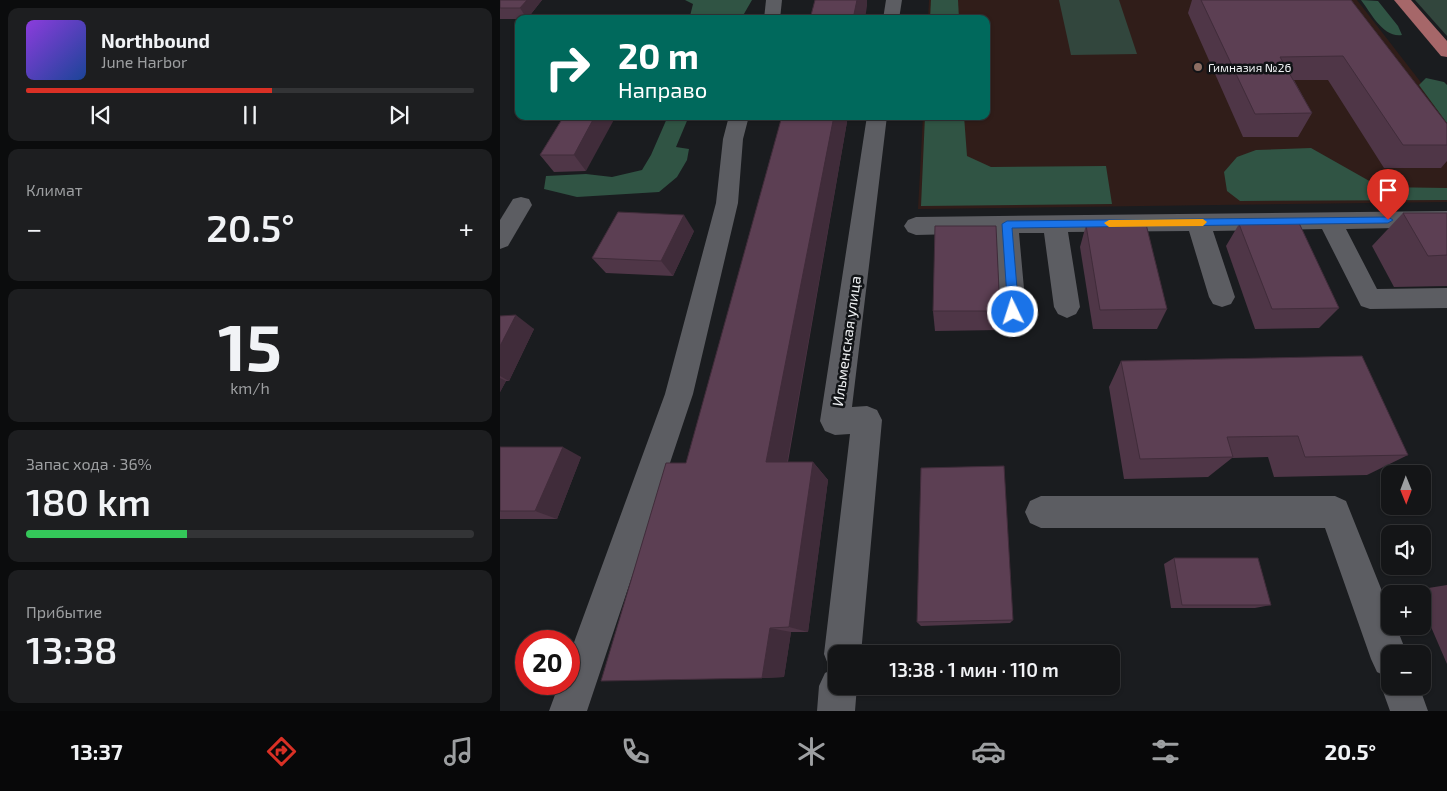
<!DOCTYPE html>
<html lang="ru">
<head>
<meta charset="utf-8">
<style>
  body { margin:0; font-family:"Exo 2",sans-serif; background:#1d1e20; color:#f1f3f6; height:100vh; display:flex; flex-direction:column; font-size:19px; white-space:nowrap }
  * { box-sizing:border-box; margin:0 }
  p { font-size:16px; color:#9d9fa1 }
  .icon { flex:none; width:28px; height:28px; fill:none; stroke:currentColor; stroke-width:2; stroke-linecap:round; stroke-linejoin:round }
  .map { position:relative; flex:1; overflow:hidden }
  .details { display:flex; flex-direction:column; gap:8px; padding:8px; background:#0b0c0d; width:500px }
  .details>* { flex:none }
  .hud { position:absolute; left:15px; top:15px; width:475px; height:105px; border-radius:10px; box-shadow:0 1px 4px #0004,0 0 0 1px #333436; background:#00695c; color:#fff; overflow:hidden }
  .needle { width:32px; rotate:179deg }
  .fabs { position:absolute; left:881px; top:465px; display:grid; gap:10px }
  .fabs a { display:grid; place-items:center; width:50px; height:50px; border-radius:10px; background:#141517; box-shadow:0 1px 4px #0004,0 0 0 1px #333436; font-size:25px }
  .speed { position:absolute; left:15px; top:630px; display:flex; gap:10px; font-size:25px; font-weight:700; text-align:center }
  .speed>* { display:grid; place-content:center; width:65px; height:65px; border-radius:50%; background:#141517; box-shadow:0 1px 4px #0004,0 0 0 1px #333436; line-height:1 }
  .speed .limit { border:8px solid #d22; background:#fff; color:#111 }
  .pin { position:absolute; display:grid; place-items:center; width:42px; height:42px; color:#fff; margin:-51px -21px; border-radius:50% 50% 50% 0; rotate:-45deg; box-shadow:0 0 5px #0007 }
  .pin .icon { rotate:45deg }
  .me { position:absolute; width:55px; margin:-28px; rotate:356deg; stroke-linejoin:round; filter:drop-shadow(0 0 4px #0008) }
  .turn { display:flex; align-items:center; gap:18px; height:105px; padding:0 20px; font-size:22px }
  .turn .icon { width:65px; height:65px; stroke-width:2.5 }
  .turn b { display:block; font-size:35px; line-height:42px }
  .big { font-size:38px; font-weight:600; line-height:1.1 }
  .details .tile { flex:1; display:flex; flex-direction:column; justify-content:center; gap:8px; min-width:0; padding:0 18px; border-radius:10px; background:#1d1e20 }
  .details .dial { align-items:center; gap:0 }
  .dial b { font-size:65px; line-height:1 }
  .song { display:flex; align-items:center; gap:15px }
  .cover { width:60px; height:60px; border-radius:8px; background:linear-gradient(135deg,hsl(270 70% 55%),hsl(220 70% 35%)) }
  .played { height:5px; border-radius:2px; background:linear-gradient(90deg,#d93025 55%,#333436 55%) }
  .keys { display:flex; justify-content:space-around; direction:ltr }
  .heat { display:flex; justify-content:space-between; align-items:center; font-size:28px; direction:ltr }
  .charge { height:8px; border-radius:4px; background:linear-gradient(90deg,#34c759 36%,#333436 0) }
  .trip { position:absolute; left:328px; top:645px; width:292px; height:50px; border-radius:10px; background:#141517; box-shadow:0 1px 4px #0004,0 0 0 1px #333436; font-weight:600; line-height:50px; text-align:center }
  .menu { display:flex; height:80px; justify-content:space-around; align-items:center; background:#080809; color:#9d9fa1 }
  .menu .icon { width:35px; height:35px }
  .menu .on { color:#d93025 }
  .menu b { font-size:22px; color:#f1f3f6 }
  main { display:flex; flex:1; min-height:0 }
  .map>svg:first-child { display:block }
  .education { fill:#301d19 }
  .green { fill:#32463d }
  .forest { fill:#305444 }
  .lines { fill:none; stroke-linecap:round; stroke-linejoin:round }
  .minor { fill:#5c5d62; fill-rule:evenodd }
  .major { fill:#a66769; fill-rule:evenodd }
  .wall { fill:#4f3647 }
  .shaded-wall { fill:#402c3a }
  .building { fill:#5c3f53; stroke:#402c3a }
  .route { fill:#1a73e8; stroke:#114b97 }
  .slow { fill:#f59e0b }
  .education-dot { fill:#8d6e63; stroke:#111316; stroke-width:2 }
  .labels { text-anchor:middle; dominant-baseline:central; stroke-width:5; stroke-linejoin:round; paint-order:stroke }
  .far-poi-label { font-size:12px; fill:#f1f3f5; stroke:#111316; text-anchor:start }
  .street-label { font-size:15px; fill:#f1f3f5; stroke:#111316 }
</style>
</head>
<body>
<main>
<section class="details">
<div class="tile">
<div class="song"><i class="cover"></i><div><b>Northbound</b><p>June Harbor</p></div></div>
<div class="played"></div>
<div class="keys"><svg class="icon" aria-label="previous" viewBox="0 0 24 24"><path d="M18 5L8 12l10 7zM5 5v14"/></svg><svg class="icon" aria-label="pause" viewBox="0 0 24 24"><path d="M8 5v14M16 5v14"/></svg><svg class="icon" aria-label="next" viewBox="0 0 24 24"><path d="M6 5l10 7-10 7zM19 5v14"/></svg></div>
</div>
<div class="tile"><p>Климат</p>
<div class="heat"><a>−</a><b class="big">20.5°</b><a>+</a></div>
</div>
<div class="tile dial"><b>15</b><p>km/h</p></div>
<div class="tile"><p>Запас хода · 36%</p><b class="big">180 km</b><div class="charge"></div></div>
<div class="tile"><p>Прибытие</p><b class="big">13:38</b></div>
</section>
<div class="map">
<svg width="947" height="711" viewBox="0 0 947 711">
  <rect width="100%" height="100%" fill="#1a1c1f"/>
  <polygon class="education" points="429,0 857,0 947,116 947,202 418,209 423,116 486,116 486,19 428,19"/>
  <g class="green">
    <polygon points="559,0 619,0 637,54 571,55"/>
    <polygon points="915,0 947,0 947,36"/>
  </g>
  <g class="forest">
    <polygon points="185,0 252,0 241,19 197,19 190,16 193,4"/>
    <polygon points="431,0 458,0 459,19 430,19"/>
    <path d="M861 0 878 1 898 26 902 35C883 38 871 13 861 0Z"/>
    <polygon points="926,78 944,82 947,85 947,123 919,85"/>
    <polygon points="168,116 189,116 176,147 189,149 187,160 177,177 159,192 77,197 44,189 46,176 86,174 112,177 142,170 151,155"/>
    <polygon points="425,116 464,116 467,156 491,167 606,166 612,204 421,206"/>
    <polygon points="811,148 880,187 947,188 947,200 740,201 727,191 724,172 737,157 756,150"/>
  </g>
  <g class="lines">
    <g class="minor">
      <polygon points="266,0 282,0 280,19 264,19"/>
      <polygon points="386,0 402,0 399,19 383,19"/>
      <polygon points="229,116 249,116 243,139 238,203 193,394 87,711 49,711 59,684 69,684 69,656 165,394 216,203 223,139"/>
      <polygon points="367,116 387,116 352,407 367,406 377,410 382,420 361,654 336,654 336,686 357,686 355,711 317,711 319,686 325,673 333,669 329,667 324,654 350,434 335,435 325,431 320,421"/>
      <polygon points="21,197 29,199 32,205 8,246 0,249 0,220 13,199"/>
      <polygon points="947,211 947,227 846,229 877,289 947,288 947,308 870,309 861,306 822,229 713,231 735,297 731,304 722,307 713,304 709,297 689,231 568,232 580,307 576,314 567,318 558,314 554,307 544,233 519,233 526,311 522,319 513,322 504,319 500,311 496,233 416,235 408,232 404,226 408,220 416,217"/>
      <polygon points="541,496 835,496 846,501 890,611 890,626 896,626 907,654 890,654 890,686 919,686 928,711 890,711 881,686 885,676 877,672 871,659 825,528 541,528 530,523 525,512 530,501"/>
    </g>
    <polygon class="major" points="894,0 911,0 947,41 947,57 941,56"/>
  </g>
  <g class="wall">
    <polygon points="0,0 42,0 27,19 0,19"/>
    <polygon points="692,0 851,0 947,124 947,161 941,168 884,168 828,80 794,80 812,113 798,137 743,137 688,13"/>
    <polygon points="64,116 86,171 54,172 40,155"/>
    <polygon points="348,116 288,462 313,462 328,480 308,632 291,632 284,677 262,678 186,463"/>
    <polygon points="903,213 947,213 947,286 894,287 872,246"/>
    <polygon points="739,224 839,308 819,328 755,329 726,246"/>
    <polygon points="586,225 667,309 657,329 593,329 580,247"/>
    <polygon points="194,231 173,276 106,273 92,258"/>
    <polygon points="433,311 500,311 499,330 435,331"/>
    <polygon points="0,316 34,329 9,381 6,381 0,392"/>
    <polygon points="621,361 908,455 867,475 774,477 768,457 732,458 708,477 624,479 609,387"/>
    <polygon points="0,447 81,457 57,519 0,519"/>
    <polygon points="674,558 771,605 755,608 671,608 664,564"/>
    <polygon points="947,585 947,664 922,606 922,594 917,594 916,590"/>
    <polygon points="513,620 510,623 421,626 417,622"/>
  </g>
  <g class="shaded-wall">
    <polygon points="27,0 42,0 27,19 20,8"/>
    <polygon points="357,0 367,0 367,6 365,19 353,19"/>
    <polygon points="95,116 116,116 86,171 74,155"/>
    <polygon points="334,116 348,116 284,480 266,462"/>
    <polygon points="184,215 194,231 173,276 161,261"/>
    <polygon points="16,315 34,329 9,381 0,376 0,346"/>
    <polygon points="0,378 6,381 0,392"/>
    <polygon points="63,447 81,457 57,519 35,511"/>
    <polygon points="313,462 328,480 308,632 289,627"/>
    <polygon points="270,628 291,632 284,677 262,678"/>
  </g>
  <g class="building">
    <polygon points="0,0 27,0 20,8 0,8"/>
    <polygon points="315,0 357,0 353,19 310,19"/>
    <polygon points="701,0 851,0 947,124 947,145 903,145 843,56 780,57 812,113 755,114"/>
    <polygon points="64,116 95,116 74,155 40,155"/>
    <polygon points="282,116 334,116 266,462 313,462 289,627 270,628 262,678 101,681 166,463 186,463"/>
    <polygon points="118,212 184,215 161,261 92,258"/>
    <polygon points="903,213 947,213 947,255 928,256"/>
    <polygon points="799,223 839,308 772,309 739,224"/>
    <polygon points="646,224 667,309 600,310 586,225"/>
    <polygon points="435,226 496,226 500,311 433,311"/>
    <polygon points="16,315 0,346 0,316"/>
    <polygon points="862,356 908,455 805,457 798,436 727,437 733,457 640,459 621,361"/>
    <polygon points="0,447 63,447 35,511 0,511"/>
    <polygon points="504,466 513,620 417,622 421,468"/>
    <polygon points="674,558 758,558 771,605 682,605"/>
  </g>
  <polygon class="route" points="888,217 893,220 888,223 512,228 519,312 513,316 508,312 502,224 507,221"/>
  <polygon class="slow" points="703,219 707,222 703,226 609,227 604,223 609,220"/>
  <circle class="education-dot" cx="698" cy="67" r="5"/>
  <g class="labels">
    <g class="far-poi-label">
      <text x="708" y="67">Гимназия №26</text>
    </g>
    <g class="street-label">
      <text transform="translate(346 341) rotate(-82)">Ильменская улица</text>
    </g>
  </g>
</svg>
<div class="fabs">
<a><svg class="needle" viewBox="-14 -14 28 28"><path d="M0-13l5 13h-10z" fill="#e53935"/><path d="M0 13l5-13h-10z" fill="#9d9fa1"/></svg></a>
<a><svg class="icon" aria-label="sound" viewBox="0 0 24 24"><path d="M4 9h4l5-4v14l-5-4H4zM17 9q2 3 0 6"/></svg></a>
<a>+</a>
<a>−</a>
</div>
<div class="speed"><div class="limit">20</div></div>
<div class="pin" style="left:888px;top:220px;background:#d93025"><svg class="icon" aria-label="arrive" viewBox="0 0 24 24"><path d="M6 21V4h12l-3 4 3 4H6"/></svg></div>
<svg class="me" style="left:513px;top:312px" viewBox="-20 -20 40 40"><circle r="17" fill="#1a73e8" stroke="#fff" stroke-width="3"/><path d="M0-11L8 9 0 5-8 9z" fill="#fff"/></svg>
<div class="trip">13:38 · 1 мин · 110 m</div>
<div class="hud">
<div class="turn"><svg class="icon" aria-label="right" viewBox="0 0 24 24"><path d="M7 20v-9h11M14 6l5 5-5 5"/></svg><div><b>20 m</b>Направо</div></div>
</div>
</div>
</main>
<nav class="menu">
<b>13:37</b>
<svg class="icon on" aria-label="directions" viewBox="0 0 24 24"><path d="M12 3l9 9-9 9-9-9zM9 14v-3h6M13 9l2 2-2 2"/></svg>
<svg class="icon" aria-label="music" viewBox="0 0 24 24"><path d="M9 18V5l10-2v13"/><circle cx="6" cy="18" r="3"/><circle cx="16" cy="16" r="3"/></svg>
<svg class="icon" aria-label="phone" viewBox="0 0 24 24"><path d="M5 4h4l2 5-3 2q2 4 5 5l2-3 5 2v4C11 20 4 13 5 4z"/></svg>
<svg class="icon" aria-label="climate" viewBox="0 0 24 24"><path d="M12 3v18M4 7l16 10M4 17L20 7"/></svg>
<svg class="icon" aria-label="car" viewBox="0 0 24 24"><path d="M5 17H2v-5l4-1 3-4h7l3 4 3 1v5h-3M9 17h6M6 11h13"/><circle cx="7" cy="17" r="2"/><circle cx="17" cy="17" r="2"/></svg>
<svg class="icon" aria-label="filters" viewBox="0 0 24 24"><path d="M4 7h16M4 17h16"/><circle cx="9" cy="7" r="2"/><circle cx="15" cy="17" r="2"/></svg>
<b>20.5°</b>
</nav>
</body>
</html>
